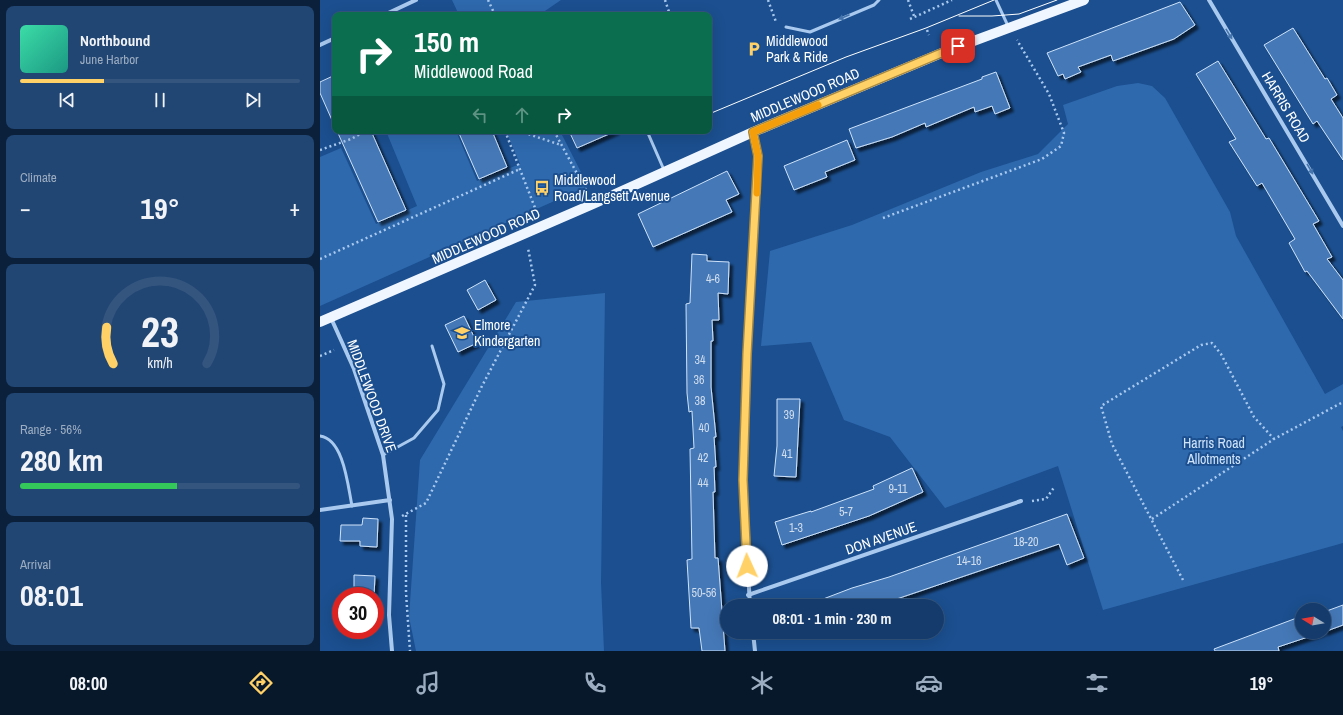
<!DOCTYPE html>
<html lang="en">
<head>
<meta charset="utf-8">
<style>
  body { margin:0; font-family:"Archivo Narrow",sans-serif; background:#214673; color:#f1f3f6; height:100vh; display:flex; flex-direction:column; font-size:15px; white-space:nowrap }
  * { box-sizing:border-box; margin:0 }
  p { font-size:13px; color:#9dadc1 }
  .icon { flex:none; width:22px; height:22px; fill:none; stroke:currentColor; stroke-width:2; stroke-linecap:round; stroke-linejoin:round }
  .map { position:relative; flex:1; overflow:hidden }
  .drawer { display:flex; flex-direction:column; gap:6px; padding:6px; background:#0b203b; width:320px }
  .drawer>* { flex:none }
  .guide { position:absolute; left:12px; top:12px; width:380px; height:122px; border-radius:8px; box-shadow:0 4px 16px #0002,0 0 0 1px #33557e; background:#0b6e4f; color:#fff; overflow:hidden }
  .needle { width:26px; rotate:281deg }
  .tools { position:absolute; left:975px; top:603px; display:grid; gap:8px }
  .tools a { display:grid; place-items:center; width:36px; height:36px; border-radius:50%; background:#143b6b; box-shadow:0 4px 16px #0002,0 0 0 1px #33557e; font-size:20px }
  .speed { position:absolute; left:12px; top:587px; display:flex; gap:8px; font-size:20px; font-weight:700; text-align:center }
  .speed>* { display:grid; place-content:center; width:52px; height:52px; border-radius:50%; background:#143b6b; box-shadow:0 4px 16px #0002,0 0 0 1px #33557e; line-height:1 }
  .speed .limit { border:6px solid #d22; background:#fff; color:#111 }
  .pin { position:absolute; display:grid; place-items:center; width:34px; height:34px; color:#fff; margin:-17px; border-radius:8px; box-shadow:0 2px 6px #0006 }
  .me { position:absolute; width:44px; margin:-22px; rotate:358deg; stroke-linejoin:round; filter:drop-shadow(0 0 3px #0008) }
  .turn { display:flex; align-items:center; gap:14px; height:84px; padding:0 16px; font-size:18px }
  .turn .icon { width:52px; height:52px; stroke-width:2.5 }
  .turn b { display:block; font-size:28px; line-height:34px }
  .lanes { display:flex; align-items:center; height:38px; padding:0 16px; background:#0003; justify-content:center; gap:20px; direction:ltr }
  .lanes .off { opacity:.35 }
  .big { font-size:30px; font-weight:800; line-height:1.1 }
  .drawer .tile { flex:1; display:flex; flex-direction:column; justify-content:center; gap:6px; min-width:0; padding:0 14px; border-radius:8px; background:#214673 }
  .drawer .dial { align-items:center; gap:0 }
  .dial svg { height:104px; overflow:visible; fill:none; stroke:#33557e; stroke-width:7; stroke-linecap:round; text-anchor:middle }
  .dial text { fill:#f1f3f6; stroke:none }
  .song { display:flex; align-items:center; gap:12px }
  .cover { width:48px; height:48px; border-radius:6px; background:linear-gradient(135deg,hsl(160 70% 55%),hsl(170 70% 35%)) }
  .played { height:4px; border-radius:2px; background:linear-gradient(90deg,#ffd166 30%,#33557e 30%) }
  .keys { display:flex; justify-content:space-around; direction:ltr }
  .heat { display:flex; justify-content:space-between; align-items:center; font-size:22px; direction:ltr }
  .charge { height:6px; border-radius:3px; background:linear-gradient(90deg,#34c759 56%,#33557e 0) }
  .trip { position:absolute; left:400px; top:599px; width:224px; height:40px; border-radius:20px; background:#143b6b; box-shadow:0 4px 16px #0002,0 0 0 1px #33557e; font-weight:800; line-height:40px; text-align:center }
  .menu { display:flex; height:64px; justify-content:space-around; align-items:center; background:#08182b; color:#9dadc1 }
  .menu .icon { width:28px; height:28px }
  .menu .selected { color:#ffd166 }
  .menu b { font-size:18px; color:#f1f3f6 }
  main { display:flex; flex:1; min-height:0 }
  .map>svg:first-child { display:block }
  .green { fill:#2e69ad }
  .building { fill:#4478b7; stroke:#cfe3fa; filter:url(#shadow) }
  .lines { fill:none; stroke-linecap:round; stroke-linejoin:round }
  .path { stroke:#a9c9ee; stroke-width:2.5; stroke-dasharray:2 3; stroke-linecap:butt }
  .service { stroke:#a9c9ee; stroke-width:3 }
  .minor { stroke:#a9c9ee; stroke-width:4 }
  .primary { stroke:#f0f6ff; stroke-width:10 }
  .tram { stroke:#fff; stroke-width:1 }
  .oneway { fill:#4674ac }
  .route-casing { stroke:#a68842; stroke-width:10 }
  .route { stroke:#ffd166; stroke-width:7 }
  .slow { stroke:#f59e0b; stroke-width:7 }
  .labels { text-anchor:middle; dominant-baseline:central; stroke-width:4; stroke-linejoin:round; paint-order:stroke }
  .number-label { font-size:12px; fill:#d0dded }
  .poi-label { font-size:14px; fill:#fff; stroke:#1b4f8f; text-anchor:start }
  .street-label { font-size:14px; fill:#fff; stroke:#1b4f8f }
  .park-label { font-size:14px; fill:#cfe3fa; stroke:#1b4f8f }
</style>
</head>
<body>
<main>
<section class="drawer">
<div class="tile">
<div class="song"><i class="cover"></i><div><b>Northbound</b><p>June Harbor</p></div></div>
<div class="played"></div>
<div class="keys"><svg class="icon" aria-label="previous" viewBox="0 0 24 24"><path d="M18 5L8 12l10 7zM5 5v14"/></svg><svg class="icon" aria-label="pause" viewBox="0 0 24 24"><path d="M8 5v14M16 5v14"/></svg><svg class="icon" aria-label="next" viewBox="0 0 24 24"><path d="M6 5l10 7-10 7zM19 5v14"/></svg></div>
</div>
<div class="tile"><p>Climate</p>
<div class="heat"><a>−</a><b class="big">19°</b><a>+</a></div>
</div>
<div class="tile dial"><svg viewBox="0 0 100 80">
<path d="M14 69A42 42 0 1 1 86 69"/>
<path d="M14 69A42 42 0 0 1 9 41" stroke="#ffd166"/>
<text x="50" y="56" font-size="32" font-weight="700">23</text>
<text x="50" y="72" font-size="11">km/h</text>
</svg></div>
<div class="tile"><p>Range · 56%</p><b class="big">280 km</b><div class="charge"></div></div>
<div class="tile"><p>Arrival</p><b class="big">08:01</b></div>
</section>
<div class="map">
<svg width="1023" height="651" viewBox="0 0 1023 651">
  <defs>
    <filter id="shadow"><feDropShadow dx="3.5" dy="3.5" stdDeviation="1" flood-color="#0009"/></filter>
  </defs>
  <rect width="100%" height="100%" fill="#1b4f8f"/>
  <g class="green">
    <polygon points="132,0 241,0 219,15 139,15"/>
    <polygon points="818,83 832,86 845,98 910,212 916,236 1005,394 1023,384 1023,426 1021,427 1023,431 1023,543 783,610 738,466 625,508 570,437 524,420 491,342 441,346 450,251 532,225 661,172 718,154 748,124 743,105 797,86"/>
    <polygon points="66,131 136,131 157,181 200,164 186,131 240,131 268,186 0,306 0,157 21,148 56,224 97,206"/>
    <polygon points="285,293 281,583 284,651 96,651 89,617 100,460 196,302"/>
  </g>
  <g class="building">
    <polygon points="860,2 875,25 854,39 793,61 791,55 758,67 761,72 745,79 743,74 738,76 727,53"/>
    <polygon points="973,28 1005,79 1007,78 1017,95 1011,99 1023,118 1023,160 997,121 993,124 944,45"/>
    <polygon points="898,61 946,139 949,138 999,221 993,224 1012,257 1007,259 1023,280 1023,319 987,271 985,272 969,243 975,239 942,183 937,186 909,142 916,139 876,74"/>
    <polygon points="676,72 690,108 675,114 672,106 655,112 654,107 606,127 605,123 572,137 536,148 529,129 662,79 662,77"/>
    <polygon points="15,75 15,127 0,93 0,82"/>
    <polygon points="17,131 51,131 86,210 58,222"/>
    <polygon points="138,131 172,131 187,167 159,179"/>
    <polygon points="249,131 296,131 257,148"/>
    <polygon points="527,140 535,160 505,172 507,177 474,190 464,166"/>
    <polygon points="407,171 419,194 406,200 412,212 333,247 318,214"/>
    <polygon points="372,254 387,255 387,261 409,262 408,294 398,293 399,320 392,320 393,341 391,341 391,387 396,437 394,437 396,467 394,467 395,492 393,492 395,558 398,558 405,651 382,651 379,628 371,628 367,560 372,559 370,449 374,448 372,411 369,412 367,393 366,304 370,303"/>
    <polygon points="165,280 176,300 158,310 147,290"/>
    <polygon points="144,316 157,343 138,352 125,325"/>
    <polygon points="457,399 480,399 476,477 454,476 457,446"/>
    <polygon points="592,468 603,492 549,516 462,545 455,522 491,511 491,512 554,489 553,486"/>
    <polygon points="747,514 764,558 747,565 739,544 556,606 490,606 490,604 532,588 569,577"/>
    <polygon points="43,518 58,519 57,547 40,546 40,541 20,541 21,525 42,525"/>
    <polygon points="34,575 55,576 54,596 34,596"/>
    <polygon points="1023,605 1023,625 1004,632 1004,612"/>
    <polygon points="982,616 982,632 1003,632 958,647 959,651 895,651 894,649"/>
  </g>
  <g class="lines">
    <g class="path">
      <polyline points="168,0 175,15"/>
      <polyline points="345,0 350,15"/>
      <polyline points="448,0 456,22"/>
      <polyline points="588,0 594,16"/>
      <polyline points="590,19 632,0"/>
      <polyline points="607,30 609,35"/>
      <polyline points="461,36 470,62"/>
      <polyline points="185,131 217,213"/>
      <polyline points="199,131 241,145"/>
      <polyline points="234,131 267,192"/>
      <polyline points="0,150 31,139 46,131"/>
      <polyline points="563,218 722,159 741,146 744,133 729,94 697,40"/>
      <polyline points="0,259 200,169"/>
      <polyline points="0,356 14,350"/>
      <polyline points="712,501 726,499 735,486"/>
      <polyline points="86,515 86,593 90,651"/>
      <polyline points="82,516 106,503 162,386 215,285 208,248"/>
      <polyline points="832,519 954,439 1023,402"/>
      <polyline points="863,580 792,444 781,406 881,345 892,343 901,354 934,417 954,439"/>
    </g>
    <g class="service">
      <polyline points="676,0 688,26"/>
      <polyline points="466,27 490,32 554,5 559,0"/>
      <polyline points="327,131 344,170"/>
      <path d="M0 436C24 439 28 487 32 506"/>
      <polyline points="63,455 94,438 118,410 124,384 112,346"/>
    </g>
    <g class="minor">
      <polyline points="889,0 1023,226"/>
      <polyline points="64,15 96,0"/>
      <polyline points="0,45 15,38"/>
      <polyline points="11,318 34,369 63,455 72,519 69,615 72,651"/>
      <polyline points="0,510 70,500"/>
      <polyline points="428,595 701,501"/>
      <polyline points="430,606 423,480 427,354 438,179 438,156 433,133"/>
      <polyline points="433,632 435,651"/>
    </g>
    <polyline class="primary" points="0,322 273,204 433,132 624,52 764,0"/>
    <g class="tram">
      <polyline points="639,16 672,16 699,14 737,0"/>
      <polyline points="389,114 526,57 606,28 674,0"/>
    </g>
  </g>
  <defs><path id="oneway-solid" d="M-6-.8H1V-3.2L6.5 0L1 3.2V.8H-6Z"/></defs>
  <g class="oneway">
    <use href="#oneway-solid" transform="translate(524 17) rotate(157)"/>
    <use href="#oneway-solid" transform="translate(909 34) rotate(59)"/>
    <use href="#oneway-solid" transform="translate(990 169) rotate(60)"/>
  </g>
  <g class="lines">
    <g class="route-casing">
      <polyline id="route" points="427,566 423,480 427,354 438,156 433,132 638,46"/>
    </g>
    <use href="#route" class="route"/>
    <polyline class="slow" points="437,193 438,156 433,132 498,105"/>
  </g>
  <defs>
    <g id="parking-bare" transform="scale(1.2)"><path d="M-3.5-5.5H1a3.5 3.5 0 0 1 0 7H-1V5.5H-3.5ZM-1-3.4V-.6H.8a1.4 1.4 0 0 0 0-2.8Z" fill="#ffd166" stroke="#1b4f8f" stroke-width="2.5" paint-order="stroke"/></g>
    <g id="bus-bare" transform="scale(1.2)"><path d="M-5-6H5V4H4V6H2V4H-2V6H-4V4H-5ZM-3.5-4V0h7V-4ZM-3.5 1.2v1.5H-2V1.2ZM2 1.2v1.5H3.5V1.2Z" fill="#ffd166" stroke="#1b4f8f" stroke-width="2.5" paint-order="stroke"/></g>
    <g id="school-bare" transform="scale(1.2)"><path d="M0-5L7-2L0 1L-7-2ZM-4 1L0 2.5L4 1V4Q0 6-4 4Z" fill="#ffd166" stroke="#1b4f8f" stroke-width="2.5" paint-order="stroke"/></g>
  </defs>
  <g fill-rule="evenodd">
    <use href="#parking-bare" x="434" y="49"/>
    <use href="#bus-bare" x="222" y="188"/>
    <use href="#school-bare" x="142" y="333"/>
  </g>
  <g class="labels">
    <g class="number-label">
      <text x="393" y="279">4-6</text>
      <text x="380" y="360">34</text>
      <text x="379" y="380">36</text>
      <text x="380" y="401">38</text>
      <text x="469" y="415">39</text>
      <text x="384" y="428">40</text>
      <text x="467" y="454">41</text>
      <text x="383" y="458">42</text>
      <text x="383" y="483">44</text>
      <text x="578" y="489">9-11</text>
      <text x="526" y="512">5-7</text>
      <text x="476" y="528">1-3</text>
      <text x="706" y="542">18-20</text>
      <text x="649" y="561">14-16</text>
      <text x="384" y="593">50-56</text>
    </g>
    <g class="poi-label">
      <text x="446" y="41">Middlewood<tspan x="446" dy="16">Park &amp; Ride</tspan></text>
      <text x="234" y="180">Middlewood<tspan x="234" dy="16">Road/Langsett Avenue</tspan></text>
      <text x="154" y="325">Elmore<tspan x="154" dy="16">Kindergarten</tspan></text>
    </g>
    <g class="street-label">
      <text transform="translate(485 95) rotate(-23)">MIDDLEWOOD ROAD</text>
      <text transform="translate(966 107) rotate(59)">HARRIS ROAD</text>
      <text transform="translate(166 236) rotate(-24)">MIDDLEWOOD ROAD</text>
      <text transform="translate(52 396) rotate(70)">MIDDLEWOOD DRIVE</text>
      <text transform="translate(561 538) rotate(-19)">DON AVENUE</text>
    </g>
    <g class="park-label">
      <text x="894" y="443">Harris Road<tspan x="894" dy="16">Allotments</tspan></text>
    </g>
  </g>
</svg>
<div class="tools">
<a><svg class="needle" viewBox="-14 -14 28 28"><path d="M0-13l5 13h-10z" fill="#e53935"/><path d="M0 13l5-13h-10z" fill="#9dadc1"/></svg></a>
</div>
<div class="speed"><div class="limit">30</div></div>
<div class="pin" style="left:638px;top:46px;background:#d93025"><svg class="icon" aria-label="arrive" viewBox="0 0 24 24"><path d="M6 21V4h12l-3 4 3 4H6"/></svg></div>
<svg class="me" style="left:427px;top:566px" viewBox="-20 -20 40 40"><circle r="19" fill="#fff"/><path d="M0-13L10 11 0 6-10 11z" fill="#ffd166"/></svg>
<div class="trip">08:01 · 1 min · 230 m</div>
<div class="guide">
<div class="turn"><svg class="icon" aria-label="right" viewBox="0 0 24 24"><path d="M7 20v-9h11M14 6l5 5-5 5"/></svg><div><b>150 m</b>Middlewood Road</div></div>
<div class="lanes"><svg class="icon off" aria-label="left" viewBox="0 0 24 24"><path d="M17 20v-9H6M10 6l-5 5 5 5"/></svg><svg class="icon off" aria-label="ahead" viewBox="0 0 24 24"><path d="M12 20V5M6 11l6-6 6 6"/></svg><svg class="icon" aria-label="right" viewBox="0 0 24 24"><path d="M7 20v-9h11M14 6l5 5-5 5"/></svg></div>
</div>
</div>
</main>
<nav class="menu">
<b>08:00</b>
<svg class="icon selected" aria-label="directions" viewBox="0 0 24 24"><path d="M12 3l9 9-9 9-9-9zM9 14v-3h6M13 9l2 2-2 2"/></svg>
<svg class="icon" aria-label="music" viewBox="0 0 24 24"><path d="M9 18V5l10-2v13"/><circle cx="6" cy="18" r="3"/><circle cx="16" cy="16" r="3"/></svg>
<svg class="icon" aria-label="phone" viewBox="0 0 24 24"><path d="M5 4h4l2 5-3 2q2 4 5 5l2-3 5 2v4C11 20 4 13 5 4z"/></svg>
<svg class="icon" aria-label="climate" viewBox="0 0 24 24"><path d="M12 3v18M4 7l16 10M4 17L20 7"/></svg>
<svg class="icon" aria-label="car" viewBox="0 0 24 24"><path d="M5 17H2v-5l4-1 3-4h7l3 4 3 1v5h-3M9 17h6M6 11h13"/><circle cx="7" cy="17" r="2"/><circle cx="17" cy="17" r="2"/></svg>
<svg class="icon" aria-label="filters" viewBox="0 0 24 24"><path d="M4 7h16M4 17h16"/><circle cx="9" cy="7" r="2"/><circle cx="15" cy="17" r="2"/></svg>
<b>19°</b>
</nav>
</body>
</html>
